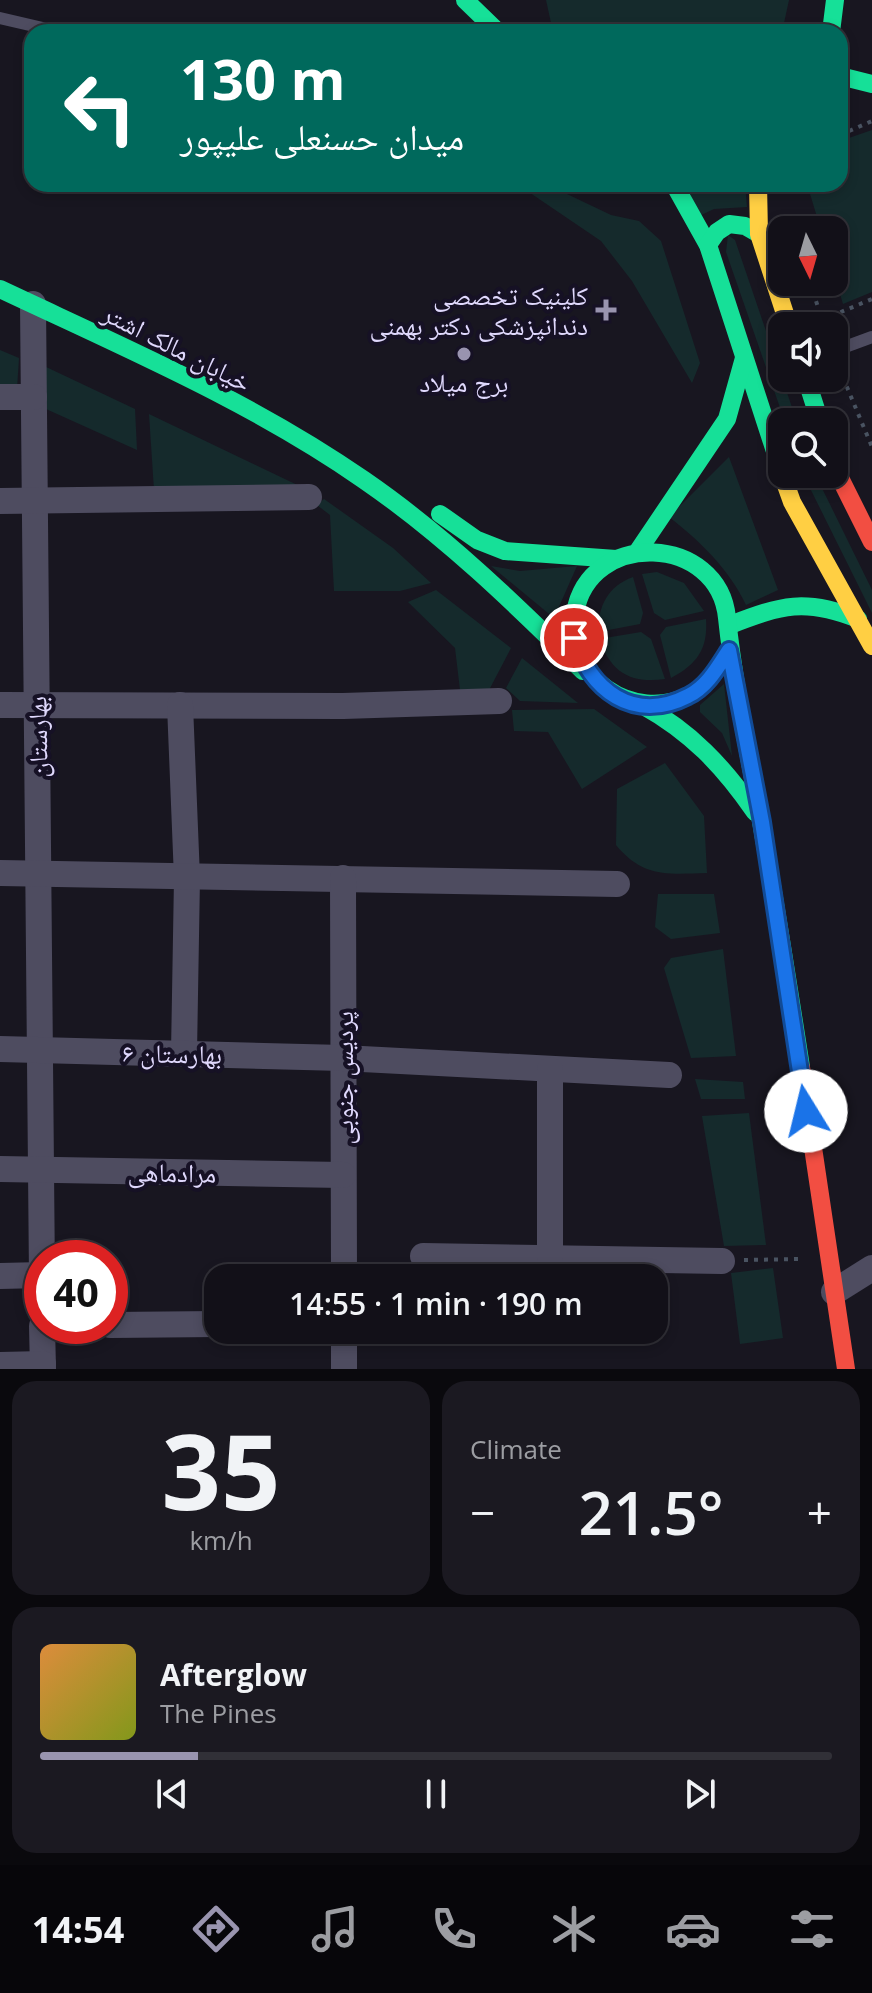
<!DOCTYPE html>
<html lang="en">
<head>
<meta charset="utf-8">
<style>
  body { margin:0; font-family:"Open Sans","Noto Naskh Arabic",sans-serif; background:#1b1921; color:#f1f3f6; height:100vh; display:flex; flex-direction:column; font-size:30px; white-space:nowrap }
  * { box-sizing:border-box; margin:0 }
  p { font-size:26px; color:#9c9da2 }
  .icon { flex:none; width:44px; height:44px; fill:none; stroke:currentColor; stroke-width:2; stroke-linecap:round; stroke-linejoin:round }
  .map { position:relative; height:1369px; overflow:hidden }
  .sheet { display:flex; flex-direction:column; gap:12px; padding:12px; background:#0a090d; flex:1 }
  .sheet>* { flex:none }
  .guide { position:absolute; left:24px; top:24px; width:824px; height:168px; border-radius:24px; box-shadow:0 4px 12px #0003,0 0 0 2px #313037; background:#00695c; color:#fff; overflow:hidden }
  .needle { width:52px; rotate:175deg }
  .controls { position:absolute; left:768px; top:216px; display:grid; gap:16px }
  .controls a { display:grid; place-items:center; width:80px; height:80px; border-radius:16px; background:#121018; box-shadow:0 4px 12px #0003,0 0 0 2px #313037; font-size:40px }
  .speed { position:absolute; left:24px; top:1240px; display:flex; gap:16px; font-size:40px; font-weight:700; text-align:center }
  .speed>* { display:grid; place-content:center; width:104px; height:104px; border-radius:50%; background:#121018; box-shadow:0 4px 12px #0003,0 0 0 2px #313037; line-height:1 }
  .speed .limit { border:12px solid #d22; background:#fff; color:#111 }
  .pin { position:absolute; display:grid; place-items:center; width:68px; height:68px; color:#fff; margin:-34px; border:4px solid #fff; border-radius:50%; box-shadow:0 2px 8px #0007 }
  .me { position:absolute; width:88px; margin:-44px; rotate:351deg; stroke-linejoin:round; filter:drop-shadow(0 0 6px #0008) }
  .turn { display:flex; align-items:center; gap:28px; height:168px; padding:0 24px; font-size:36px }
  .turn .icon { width:104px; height:104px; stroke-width:2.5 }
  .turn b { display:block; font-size:56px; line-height:68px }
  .big { font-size:60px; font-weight:600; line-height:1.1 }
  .sheet .widget { flex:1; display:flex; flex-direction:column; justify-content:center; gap:12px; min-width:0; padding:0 28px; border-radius:24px; background:#1b1921 }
  .sheet .dial { align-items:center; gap:0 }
  .dial b { font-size:104px; line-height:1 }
  .song { display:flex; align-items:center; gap:24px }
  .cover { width:96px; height:96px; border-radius:12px; background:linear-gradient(135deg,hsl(30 70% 55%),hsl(70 70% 35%)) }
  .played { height:8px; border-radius:4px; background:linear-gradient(90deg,#9994af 20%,#313037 20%) }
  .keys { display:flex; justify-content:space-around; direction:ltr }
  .heat { display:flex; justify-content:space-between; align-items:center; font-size:44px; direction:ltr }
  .sheet .tiles { flex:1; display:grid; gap:12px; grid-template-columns:1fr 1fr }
  .widget:last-child { grid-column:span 2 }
  .trip { position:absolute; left:204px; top:1264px; width:464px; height:80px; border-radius:24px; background:#121018; box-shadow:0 4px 12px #0003,0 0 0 2px #313037; font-weight:600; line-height:80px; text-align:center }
  .menu { display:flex; height:128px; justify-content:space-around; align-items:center; background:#07060a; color:#9c9da2 }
  .menu .icon { width:56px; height:56px }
  .menu .active { color:#9994af }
  .menu b { font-size:36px; color:#f1f3f6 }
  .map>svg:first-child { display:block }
  .green { fill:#152a2c }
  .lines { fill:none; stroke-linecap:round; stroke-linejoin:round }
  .path { stroke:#495361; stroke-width:4; stroke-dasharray:4 6; stroke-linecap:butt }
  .lane { stroke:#4e4c60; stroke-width:12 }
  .street { stroke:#4e4c60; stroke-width:26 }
  .fast { stroke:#16e098; stroke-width:18 }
  .slow { stroke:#ffcf43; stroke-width:18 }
  .jam { stroke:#f24e42; stroke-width:18 }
  .route-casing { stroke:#114b97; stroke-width:20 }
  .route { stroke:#1a73e8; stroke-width:14 }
  .poi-dot { fill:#9994af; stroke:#161125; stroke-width:3 }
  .labels { text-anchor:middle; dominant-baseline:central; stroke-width:8; stroke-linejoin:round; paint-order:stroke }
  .poi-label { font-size:26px; fill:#dfd8fc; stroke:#161125; text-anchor:end }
  .street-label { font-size:26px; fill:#dfd8fc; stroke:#161125 }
</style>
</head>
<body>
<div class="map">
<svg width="872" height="1369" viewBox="0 0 872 1369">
  <rect width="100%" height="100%" fill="#181620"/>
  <g class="green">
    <polygon points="546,0 789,0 782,32 553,32"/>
    <polygon points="872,130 872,292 843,304 834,274 834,230 821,230 807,184 840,184 840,141"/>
    <polygon points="517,184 546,184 611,215 639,221 661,241 700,363 692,383 632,281 601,241"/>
    <polygon points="745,184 747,207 714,209 699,216 690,193"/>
    <polygon points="728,235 735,240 797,422 785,422 726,252"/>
    <polygon points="0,350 19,358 17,389 0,389"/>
    <polygon points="44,366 135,409 137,450 46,409"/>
    <polygon points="149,414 312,492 154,490"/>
    <path d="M729 457 778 590 746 605C729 569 700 541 669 517Z"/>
    <polygon points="803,474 815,474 872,590 872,613"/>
    <polygon points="324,499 393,548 431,583 400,591 334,591 330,515 317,505"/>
    <polygon points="491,566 520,571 577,566 554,618"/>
    <polygon points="657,572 684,583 704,611 665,620 654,613 642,574"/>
    <path d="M633 577 643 613 640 624 598 632C598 606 608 586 633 577Z"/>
    <polygon points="436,590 511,648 488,692 460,690 455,648 408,602"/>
    <path d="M706 619C708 649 697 664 671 678L660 635 666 627Z"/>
    <path d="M641 632 651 639 665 679C630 684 611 672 599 639Z"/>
    <polygon points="522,658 578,703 520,701 506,688"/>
    <polygon points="724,684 732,756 722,733 700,712 700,705"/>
    <polygon points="594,709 647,747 582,789 548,732 514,731 512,710"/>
    <path d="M665 763 704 816 707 873C668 874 643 878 616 845L617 789Z"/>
    <polygon points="658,894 714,894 720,933 671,939 655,927"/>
    <polygon points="723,949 736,1056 691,1058 664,968 671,958"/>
    <polygon points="695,1079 743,1082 745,1099 701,1099"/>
    <polygon points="749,1113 766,1245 724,1246 702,1116"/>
    <polygon points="773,1268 783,1338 740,1344 731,1273"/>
  </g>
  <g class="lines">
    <g class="path">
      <polyline points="840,135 872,121"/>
      <polyline points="810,282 824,326"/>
      <polyline points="822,320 872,299"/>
      <polyline points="839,368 872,447"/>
      <polyline points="744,1260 800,1259"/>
    </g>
    <g class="lane">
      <polyline points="0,18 60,32"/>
      <polyline points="834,351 872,337"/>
    </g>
    <g class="street">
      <polyline points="33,304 42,1278"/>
      <polyline points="0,397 34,397"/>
      <polyline points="0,501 309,497"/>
      <polyline points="0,705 343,706 499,701"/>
      <polyline points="180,705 187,878 184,1053"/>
      <polyline points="0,873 617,884"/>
      <polyline points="343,878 344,1278"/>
      <polyline points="0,1049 343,1058 669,1075"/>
      <polyline points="0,1169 343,1175"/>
      <polyline points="423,1256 722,1261"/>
      <polyline points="550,1258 550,1070"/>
      <polyline points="0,1276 42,1275"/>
      <polyline points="834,1292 872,1268"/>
      <polyline points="110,1325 218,1324"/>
      <polyline points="42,1326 43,1369"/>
      <polyline points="344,1330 344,1369"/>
      <polyline points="0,1365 43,1364"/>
    </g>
    <g class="fast">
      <polyline points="465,0 498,32"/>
      <polyline points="831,32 835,0"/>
      <polyline points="840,76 872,84"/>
      <polyline points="674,184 708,245 782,473"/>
      <polyline points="708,245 717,232 729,224 745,226 759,234"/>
      <path d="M0 289C123 347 252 402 364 480 444 535 514 603 583 671"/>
      <polyline points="806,378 820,422"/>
      <polyline points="440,514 477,540 505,551 616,559"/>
      <polyline points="638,551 727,419 744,358"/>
      <path d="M730 625C782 605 805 598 858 619"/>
      <path d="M729 650C719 666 708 686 690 695 633 724 564 677 575 613 589 529 719 534 727 618 734 685 748 749 760 816 775 899 788 983 801 1067"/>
      <path d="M642 705C691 732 723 766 755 812"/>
    </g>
    <g class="slow">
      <polyline points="758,184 759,234 789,326"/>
      <polyline points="782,474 792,502 872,646"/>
    </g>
    <g class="jam">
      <polyline points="834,466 872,542"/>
      <polyline points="801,1067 846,1369"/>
    </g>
  </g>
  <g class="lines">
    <g class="route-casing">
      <path id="route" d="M574 638C589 690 634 724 688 696 707 687 718 667 729 650L762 822 806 1111"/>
    </g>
    <use href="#route" class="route"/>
  </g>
  <g class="poi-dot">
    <path d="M602 298h8v8h8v8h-8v8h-8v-8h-8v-8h8z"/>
    <circle cx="464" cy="354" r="8"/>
  </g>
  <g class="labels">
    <g class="poi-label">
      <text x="588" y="295">کلینیک تخصصی<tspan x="588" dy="30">دندانپزشکی دکتر بهمنی</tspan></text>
      <text x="464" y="382" text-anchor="middle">برج میلاد</text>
    </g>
    <g class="street-label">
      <text transform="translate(177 347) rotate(27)">خیابان مالک اشتر</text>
      <text transform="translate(37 737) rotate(-91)">بهارستان</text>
      <text transform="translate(172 1053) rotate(1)">بهارستان ۶</text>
      <text transform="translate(343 1078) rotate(-90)">پردیس جنوبی</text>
      <text transform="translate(172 1172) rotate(1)">مرادماهی</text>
    </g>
  </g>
</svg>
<div class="controls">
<a><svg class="needle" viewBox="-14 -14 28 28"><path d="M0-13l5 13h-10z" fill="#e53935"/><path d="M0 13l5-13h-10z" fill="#9c9da2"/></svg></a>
<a><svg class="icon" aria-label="sound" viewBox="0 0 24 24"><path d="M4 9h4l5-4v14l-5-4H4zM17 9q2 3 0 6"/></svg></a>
<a><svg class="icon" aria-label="search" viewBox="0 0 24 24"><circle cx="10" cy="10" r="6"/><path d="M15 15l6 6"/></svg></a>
</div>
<div class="speed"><div class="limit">40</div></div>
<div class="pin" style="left:574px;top:638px;background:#d93025"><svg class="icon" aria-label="arrive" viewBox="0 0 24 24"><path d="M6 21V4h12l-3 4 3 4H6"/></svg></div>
<svg class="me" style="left:806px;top:1111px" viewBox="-20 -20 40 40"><circle r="19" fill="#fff"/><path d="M0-13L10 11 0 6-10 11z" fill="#1a73e8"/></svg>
<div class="trip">14:55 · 1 min · 190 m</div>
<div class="guide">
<div class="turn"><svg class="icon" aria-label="left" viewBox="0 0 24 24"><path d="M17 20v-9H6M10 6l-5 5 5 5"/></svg><div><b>130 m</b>میدان حسنعلی علیپور</div></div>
</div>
</div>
<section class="sheet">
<div class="tiles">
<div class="widget dial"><b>35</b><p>km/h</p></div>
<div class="widget"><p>Climate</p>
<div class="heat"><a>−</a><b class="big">21.5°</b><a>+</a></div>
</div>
<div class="widget">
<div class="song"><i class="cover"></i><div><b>Afterglow</b><p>The Pines</p></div></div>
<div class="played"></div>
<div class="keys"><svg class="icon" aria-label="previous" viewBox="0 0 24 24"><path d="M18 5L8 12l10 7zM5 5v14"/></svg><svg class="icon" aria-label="pause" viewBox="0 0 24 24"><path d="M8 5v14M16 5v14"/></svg><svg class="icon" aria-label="next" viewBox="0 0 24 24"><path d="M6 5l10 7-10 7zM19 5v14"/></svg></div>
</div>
</div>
</section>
<nav class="menu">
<b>14:54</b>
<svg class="icon active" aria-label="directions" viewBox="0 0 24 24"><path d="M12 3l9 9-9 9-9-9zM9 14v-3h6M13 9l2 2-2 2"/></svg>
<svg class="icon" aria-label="music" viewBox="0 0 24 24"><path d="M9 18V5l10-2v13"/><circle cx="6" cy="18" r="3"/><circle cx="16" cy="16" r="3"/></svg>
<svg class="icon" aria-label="phone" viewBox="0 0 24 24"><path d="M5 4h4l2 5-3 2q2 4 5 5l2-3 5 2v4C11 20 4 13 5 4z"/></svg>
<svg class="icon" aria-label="climate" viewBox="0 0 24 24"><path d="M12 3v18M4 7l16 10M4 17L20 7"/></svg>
<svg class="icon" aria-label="car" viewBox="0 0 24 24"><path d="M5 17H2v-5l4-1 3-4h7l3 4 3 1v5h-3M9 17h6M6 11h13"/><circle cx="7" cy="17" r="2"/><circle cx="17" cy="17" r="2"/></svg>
<svg class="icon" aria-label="filters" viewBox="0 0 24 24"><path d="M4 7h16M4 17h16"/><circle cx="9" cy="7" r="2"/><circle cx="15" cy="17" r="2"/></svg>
</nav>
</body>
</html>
